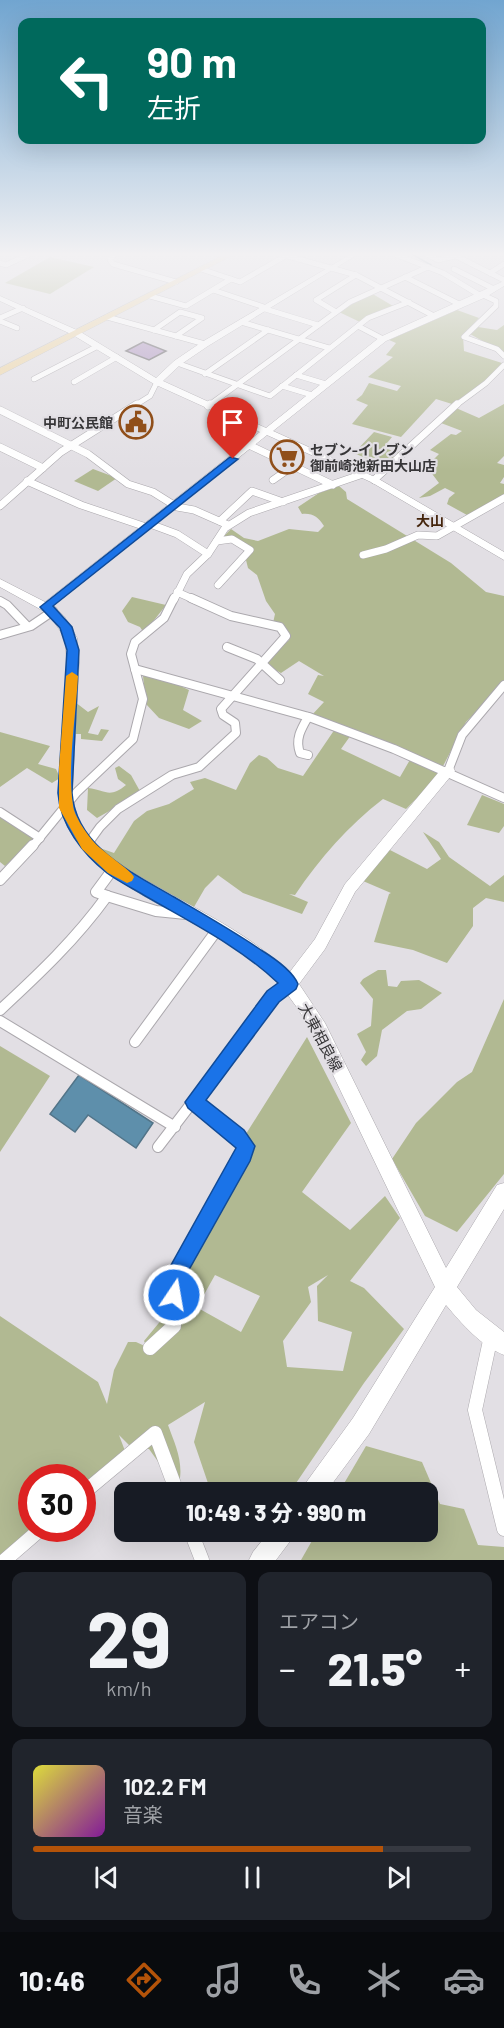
<!DOCTYPE html>
<html lang="ja">
<head>
<meta charset="utf-8">
<style>
  body { margin:0; font-family:Barlow,"Noto Sans JP",sans-serif; background:#20242c; color:#f1f3f6; height:100vh; display:flex; flex-direction:column; font-size:22px; white-space:nowrap }
  * { box-sizing:border-box; margin:0 }
  p { font-size:20px; color:#9ea1a6 }
  .icon { flex:none; width:33px; height:33px; fill:none; stroke:currentColor; stroke-width:2; stroke-linecap:round; stroke-linejoin:round }
  .map { position:relative; height:1560px; overflow:hidden }
  .panel { display:flex; flex-direction:column; gap:12px; padding:12px; background:#0d0f14; flex:1 }
  .panel>* { flex:none }
  .top-card { position:absolute; left:18px; top:18px; width:468px; height:126px; border-radius:12px; box-shadow:0 6px 24px #0002; background:#00695c; color:#fff; overflow:hidden }
  .speed { position:absolute; left:18px; top:1464px; display:flex; gap:12px; font-size:30px; font-weight:700; text-align:center }
  .speed>* { display:grid; place-content:center; width:78px; height:78px; border-radius:50%; background:#171b24; box-shadow:0 6px 24px #0002; line-height:1 }
  .speed .limit { border:9px solid #d22; background:#fff; color:#111 }
  .pin { position:absolute; display:grid; place-items:center; width:51px; height:51px; color:#fff; margin:-62px -26px; border-radius:50% 50% 50% 0; rotate:-45deg; box-shadow:0 0 6px #0007 }
  .pin .icon { rotate:45deg }
  .me { position:absolute; width:66px; margin:-33px; rotate:12deg; stroke-linejoin:round; filter:drop-shadow(0 0 4px #0008) }
  .turn { display:flex; align-items:center; gap:21px; height:126px; padding:0 30px; font-size:27px }
  .turn .icon { width:78px; height:78px; stroke-width:2.5 }
  .turn b { display:block; font-size:42px; line-height:51px }
  .big { font-size:45px; font-weight:800; line-height:1.1 }
  .panel .tile { flex:1; display:flex; flex-direction:column; justify-content:center; gap:9px; min-width:0; padding:0 21px; border-radius:12px; background:#20242c }
  .panel .dial { align-items:center; gap:0 }
  .dial b { font-size:78px; line-height:1 }
  .song { display:flex; align-items:center; gap:18px }
  .cover { width:72px; height:72px; border-radius:9px; background:linear-gradient(135deg,hsl(60 70% 55%),hsl(290 70% 35%)) }
  .played { height:6px; border-radius:3px; background:linear-gradient(90deg,#b45309 80%,#363941 80%) }
  .keys { display:flex; justify-content:space-around; direction:ltr }
  .heat { display:flex; justify-content:space-between; align-items:center; font-size:33px; direction:ltr }
  .panel .tiles { flex:1; display:grid; gap:12px; grid-template-columns:1fr 1fr }
  .tile:last-child { grid-column:span 2 }
  .trip { position:absolute; left:114px; top:1482px; width:324px; height:60px; border-radius:12px; background:#171b24; box-shadow:0 6px 24px #0002; font-weight:800; line-height:60px; text-align:center }
  .tab-bar { display:flex; height:96px; justify-content:space-around; align-items:center; background:#090b0e; color:#9ea1a6 }
  .tab-bar .icon { width:42px; height:42px }
  .tab-bar .current { color:#b45309 }
  .tab-bar b { font-size:27px; color:#f1f3f6 }
  .map>svg:first-child { display:block }
  .green { fill:#b1b992; fill-rule:evenodd }
  .water { fill:#5e8fab; stroke:#527488; stroke-width:1.5 }
  .lines { fill:none; stroke-linecap:round; stroke-linejoin:round }
  .stream { stroke:#527488; stroke-width:1.5 }
  .building { fill:#af96c1; stroke:#676469; stroke-width:1.5 }
  .street-far4-casing { stroke:#aba8ad; stroke-width:6 }
  .street-far3-casing { stroke:#aba8ad; stroke-width:8 }
  .street-far2-casing { stroke:#aba8ad; stroke-width:10 }
  .street-far1-casing { stroke:#aba8ad; stroke-width:12 }
  .street-casing { stroke:#aba8ad; stroke-width:15 }
  .secondary-casing { stroke:#aba8ad; stroke-width:1 }
  .primary-casing { stroke:#bfbfbf; stroke-width:1 }
  .street-far4 { stroke:#fff; stroke-width:5 }
  .street-far3 { stroke:#fff; stroke-width:7 }
  .street-far2 { stroke:#fff; stroke-width:8 }
  .street-far1 { stroke:#fff; stroke-width:10 }
  .street { stroke:#fff; stroke-width:14 }
  .secondary { fill:#fff; fill-rule:evenodd }
  .primary { fill:#eed6a6; fill-rule:evenodd }
  .route { fill:#1a73e8; stroke:#114b97; stroke-width:1.5 }
  .slow { fill:#f59e0b }
  .labels { text-anchor:middle; dominant-baseline:central; stroke-width:4.5; stroke-linejoin:round; paint-order:stroke }
  .far-poi-label { font-size:14px; font-weight:bold; fill:#373638; stroke:#e2dfe4; text-anchor:end }
  .far-neighbourhood-label { font-size:14px; font-weight:bold; fill:#44250c; stroke:#e2dfe4 }
  .street-label { font-size:15px; fill:#373638; stroke:#e2dfe4 }
</style>
</head>
<body>
<div class="map">
<svg width="504" height="1560" viewBox="0 0 504 1560">
  <rect width="100%" height="100%" fill="#e2dfe4"/>
  <g class="green">
    <polygon points="50,257 94,267 50,294 5,283"/>
    <polygon points="371,293 393,306 360,322 339,312"/>
    <polygon points="457,310 479,318 463,336 464,351 502,363 480,387 478,385 478,387 452,404 436,399 401,437 352,424 368,405 356,400 362,395 369,383 397,391 401,386 368,377 393,357 386,355 396,343 389,340"/>
    <polygon points="504,325 504,358 488,344 470,334 478,327 497,330"/>
    <polygon points="504,404 504,456 497,463 504,465 504,477 500,483 504,484 504,495 467,515 447,504 449,498 455,493 445,488 430,496 419,498 439,483 430,471 436,465 430,463 439,454 430,450 451,434 456,435 462,431 441,423 456,408 479,418"/>
    <polygon points="374,432 392,437 383,448 402,453 385,467 354,453"/>
    <polygon points="93,469 117,478 98,491 74,481"/>
    <path d="M339 486 346 492 347 499 451 563 486 592 504 596V684L466 722 442 768 311 716 324 702 308 694 318 675 324 676 299 661 281 673 263 663 289 640 280 627 273 623 275 614 266 601 257 575 248 568 246 560 251 550 221 539 231 529 244 538 258 541 289 529 318 532 324 526C318 517 313 513 302 514L298 507 319 493Z"/>
    <polygon points="132,597 166,605 144,633 140,627 128,622 122,611"/>
    <polygon points="143,676 159,676 189,690 183,710 202,721 189,729 159,718 146,704"/>
    <polygon points="75,702 88,712 99,706 88,733 98,735 101,729 109,730 102,741 81,739 81,734 73,734"/>
    <path d="M335 729 351 735 341 749 400 777 411 758 437 769 439 776 406 809 383 799C348 826 320 858 295 895L289 894 308 902 302 914 243 893 218 875 205 888 194 907C157 896 125 873 97 847L114 853 134 821 147 811 169 804 194 789 190 782 205 778 236 790 250 763 259 755 267 758 278 768 303 776Z"/>
    <polygon points="0,732 50,746 38,764 56,769 60,778 52,783 27,768 0,787"/>
    <path d="M119 766 131 775 141 793 97 818 87 810 88 788C106 790 109 799 126 785L118 779 115 768Z"/>
    <polygon points="482,795 504,804 504,826 499,833 467,825"/>
    <polygon points="0,812 40,835 5,866 0,862"/>
    <polygon points="423,832 439,842 449,857 490,886 504,875 504,902 486,898 473,908 473,926 447,963 413,950 374,942 389,894 391,893 363,881 390,850 427,869 441,859"/>
    <polygon points="378,970 386,970 388,986 397,987 401,981 419,980 442,993 421,1009 407,1011 382,1030 377,1056 366,1066 361,1060 366,1052 357,1034 371,1026 373,999 360,983 363,979"/>
    <polygon points="504,999 504,1174 457,1232 425,1216 392,1159 416,1123 457,1082 472,1072"/>
    <path d="M307 1037 351 1123 302 1192 350 1230 385 1196 400 1218 350 1281 364 1288 404 1329 364 1383 290 1492H211L194 1442 205 1402 168 1425C175 1444 184 1463 179 1483L172 1481 149 1449 132 1448 119 1435 125 1451 83 1489 82 1478H32V1528L0 1560V1316L98 1382 107 1404 114 1370 128 1342H136L147 1347 144 1341 172 1307 177 1290 189 1303 241 1332 260 1296 215 1275 201 1300 175 1275 250 1150 244 1137ZM328 1275 317 1286 318 1321 352 1332 343 1371 287 1367 283 1341 311 1302 308 1287Z"/>
    <polygon points="0,1046 50,1076 0,1152"/>
    <polygon points="366,1446 422,1462 440,1504 464,1509 478,1545 504,1547 504,1560 301,1560 317,1532 428,1532 428,1492 339,1492"/>
  </g>
  <polygon class="water" points="79,1075 153,1123 136,1148 88,1115 75,1132 50,1114"/>
  <g class="lines">
    <polyline class="stream" points="410,253 431,265"/>
  </g>
  <polygon class="building" points="143,342 166,351 149,360 126,351"/>
  <g class="lines">
    <g class="street-far4-casing">
      <g id="street-far4">
        <polyline points="115,253 110,260 113,264 176,282"/>
        <polyline points="277,253 356,275 434,316"/>
        <polyline points="392,253 443,273 481,296"/>
        <polyline points="425,253 438,260 455,256"/>
        <polyline points="450,253 504,280"/>
        <polyline points="0,263 6,265 32,253"/>
        <polyline points="454,269 494,289"/>
        <polyline points="490,273 504,264"/>
        <polyline points="405,277 461,305"/>
        <polyline points="231,279 240,282 287,255"/>
        <polyline points="213,290 264,307"/>
        <polyline points="483,295 496,301 496,306 464,337 497,349 504,356"/>
        <polyline points="150,296 186,306 231,279 201,269"/>
        <polyline points="262,308 318,325"/>
        <polyline points="336,312 316,300 356,275"/>
        <polyline points="107,317 205,344"/>
        <polyline points="0,318 23,308"/>
        <polyline points="0,321 17,328"/>
        <polyline points="241,322 329,348"/>
        <polyline points="358,326 383,339"/>
        <polyline points="154,330 180,312 202,318 176,336"/>
        <polyline points="177,363 270,396 368,318 409,302"/>
        <polyline points="205,374 268,330"/>
        <polyline points="296,375 326,384"/>
        <polyline points="34,379 98,346"/>
        <polyline points="74,382 117,357"/>
        <polyline points="282,386 312,395"/>
        <polyline points="134,406 150,396 157,382"/>
        <polyline points="208,406 350,302 428,267"/>
        <polyline points="455,406 486,383 504,365"/>
      </g>
    </g>
    <g class="street-far3-casing">
      <g id="street-far3">
        <polyline points="208,406 210,404"/>
        <polyline points="0,410 88,454 128,484 153,492 177,507 194,510 228,525"/>
        <polyline points="249,445 333,485"/>
        <polyline points="0,447 43,468"/>
        <polyline points="273,480 293,466"/>
        <polyline points="374,480 457,404"/>
        <polyline points="27,481 81,505 146,527"/>
        <polyline points="0,506 61,452 137,404"/>
        <polyline points="220,521 252,491 283,502"/>
        <polyline points="150,524 177,534 208,554"/>
        <polyline points="217,541 232,539 250,550 218,585"/>
        <polyline points="363,555 386,549 418,535 437,536 504,498"/>
        <polyline points="177,592 195,600"/>
        <polyline points="174,600 187,574 208,554 225,528 249,513 363,474"/>
      </g>
    </g>
    <g class="street-far2-casing">
      <g id="street-far2">
        <polyline points="0,601 7,605 27,626"/>
        <polyline points="0,635 31,626 53,611"/>
        <polyline points="227,647 257,659 280,680"/>
        <polyline points="135,669 309,717 394,749 504,798"/>
        <path d="M308 717C301 729 295 739 300 753L308 755"/>
        <polyline points="448,771 462,735 504,685"/>
        <polyline points="0,812 40,838"/>
        <polyline points="87,845 100,827 118,809 172,775 199,767 236,733 235,723 223,715 221,709 286,636 280,627 231,616 191,598"/>
        <polyline points="32,847 77,792 133,739 143,699 131,654 135,642 164,618 174,598"/>
      </g>
    </g>
    <g class="street-far1-casing">
      <g id="street-far1">
        <polyline points="0,880 33,845"/>
        <polyline points="107,896 156,911 186,914"/>
        <path d="M0 1010C39 974 76 939 107 896L96 892 113 869"/>
        <polyline points="0,1021 175,1127"/>
        <polyline points="135,1042 217,930"/>
        <polyline points="194,1102 238,1136 245,1146 240,1161"/>
        <polyline points="158,1147 273,997 290,984"/>
      </g>
    </g>
    <g class="street-casing">
      <g id="street">
        <polyline points="491,1336 475,1410 504,1529"/>
        <polyline points="150,1348 174,1326 174,1295 171,1283 241,1159"/>
        <polyline points="82,1494 155,1433 177,1492"/>
        <polyline points="191,1532 202,1560"/>
        <polyline points="5,1560 42,1528"/>
      </g>
    </g>
    <g class="secondary-casing">
      <g id="secondary">
        <path d="M353 253H360L208 346 180 365 163 381 266 428 380 337 504 281V286L486 297 386 341 273 431 377 478 504 552V560L371 482 267 435 53 606 64 616 77 638 79 663 72 793C74 805 76 817 83 828 101 855 131 872 158 887 203 913 253 936 289 973L315 939 345 884 443 767H453L455 771 355 892 325 949 299 984 325 1023 446 1268 497 1185 504 1183V1209L457 1287 476 1310 504 1332V1355C481 1346 462 1324 446 1305L369 1434 326 1492H302L305 1484 353 1418 435 1287C406 1227 377 1167 348 1106 326 1062 308 1013 272 977 218 923 115 898 73 836 64 823 61 808 58 793L67 663 65 638 49 614 0 587V579L45 602 260 432 154 384 73 335 0 301V296L79 331 156 378 174 361 202 342Z"/>
        <polygon points="269,1532 294,1532 291,1540 276,1560 249,1560 253,1552"/>
      </g>
    </g>
    <g class="primary-casing">
      <polygon id="primary" points="228,253 237,253 0,375 0,368"/>
    </g>
    <use href="#street-far4" class="street-far4"/>
    <use href="#street-far3" class="street-far3"/>
    <use href="#street-far2" class="street-far2"/>
    <use href="#street-far1" class="street-far1"/>
    <use href="#street" class="street"/>
    <use href="#secondary" class="secondary"/>
    <use href="#primary" class="primary"/>
  </g>
  <linearGradient id="sky" x2="0" y2="1"><stop stop-color="#71a5d0"/><stop offset="0.54" stop-color="#f2f1f3"/><stop offset="1" stop-color="#f2f1f3" stop-opacity="0"/></linearGradient>
  <rect width="504" height="471" fill="url(#sky)"/>
  <path class="route" d="M230 457 238 459 53 606 72 627 79 650 72 793C76 847 133 873 174 897 203 914 233 931 261 950 274 958 292 970 298 984L296 989 279 1002 206 1100 244 1130 255 1146 250 1161 181 1284 184 1295 181 1302 174 1305 167 1302 161 1283 236 1148 188 1108 185 1102 267 991 278 983C240 947 192 923 147 897 134 889 119 882 107 873 83 854 60 825 58 793L67 650 60 628 40 607Z"/>
  <path class="slow" d="M72 672 78 676C76 715 67 768 73 805 74 816 86 833 93 841 101 851 131 870 134 877L132 881 127 883 108 873 82 849 59 808V768L66 676Z"/>
  <defs>
    <g id="civic-ring" transform="scale(1.725)"><circle r="9.5" fill="#e2dfe4" stroke="#904f1a" stroke-width="1.5"/><path d="M-.6-6.5H3V-4.5H.6V-3L4-1V1h2V6H-6V1h2V-1L-.6-3ZM-1.2 2.5V6h2.4V2.5Z" fill="#904f1a"/></g>
    <g id="supermarket-ring" transform="scale(1.725)"><circle r="9.5" fill="#e2dfe4" stroke="#904f1a" stroke-width="1.5"/><path d="M-6-5.5h2.5l.6 2H6L4.5 2H-2.5L-4.4-4H-6ZM-1.5 3.2a1.3 1.3 0 1 0 .1 0ZM3 3.2a1.3 1.3 0 1 0 .1 0Z" fill="#904f1a"/></g>
  </defs>
  <g fill-rule="evenodd">
    <use href="#civic-ring" x="136" y="422"/>
    <use href="#supermarket-ring" x="287" y="457"/>
  </g>
  <g class="labels">
    <g class="far-poi-label">
      <text x="113" y="422">中町公民館</text>
      <text x="310" y="449" text-anchor="start">セブン‐イレブン<tspan x="310" dy="16">御前崎池新田大山店</tspan></text>
    </g>
    <g class="far-neighbourhood-label">
      <text x="430" y="520">大山</text>
    </g>
    <g class="street-label">
      <text transform="translate(321 1037) rotate(62)">大東相良線</text>
    </g>
  </g>
</svg>
<div class="speed"><div class="limit">30</div></div>
<div class="pin" style="left:233px;top:459px;background:#d93025"><svg class="icon" aria-label="arrive" viewBox="0 0 24 24"><path d="M6 21V4h12l-3 4 3 4H6"/></svg></div>
<svg class="me" style="left:174px;top:1295px" viewBox="-20 -20 40 40"><circle r="17" fill="#1a73e8" stroke="#fff" stroke-width="3"/><path d="M0-11L8 9 0 5-8 9z" fill="#fff"/></svg>
<div class="trip">10:49 · 3 分 · 990 m</div>
<div class="top-card">
<div class="turn"><svg class="icon" aria-label="left" viewBox="0 0 24 24"><path d="M17 20v-9H6M10 6l-5 5 5 5"/></svg><div><b>90 m</b>左折</div></div>
</div>
</div>
<section class="panel">
<div class="tiles">
<div class="tile dial"><b>29</b><p>km/h</p></div>
<div class="tile"><p>エアコン</p>
<div class="heat"><a>−</a><b class="big">21.5°</b><a>+</a></div>
</div>
<div class="tile">
<div class="song"><i class="cover"></i><div><b>102.2 FM</b><p>音楽</p></div></div>
<div class="played"></div>
<div class="keys"><svg class="icon" aria-label="previous" viewBox="0 0 24 24"><path d="M18 5L8 12l10 7zM5 5v14"/></svg><svg class="icon" aria-label="pause" viewBox="0 0 24 24"><path d="M8 5v14M16 5v14"/></svg><svg class="icon" aria-label="next" viewBox="0 0 24 24"><path d="M6 5l10 7-10 7zM19 5v14"/></svg></div>
</div>
</div>
</section>
<nav class="tab-bar">
<b>10:46</b>
<svg class="icon current" aria-label="directions" viewBox="0 0 24 24"><path d="M12 3l9 9-9 9-9-9zM9 14v-3h6M13 9l2 2-2 2"/></svg>
<svg class="icon" aria-label="music" viewBox="0 0 24 24"><path d="M9 18V5l10-2v13"/><circle cx="6" cy="18" r="3"/><circle cx="16" cy="16" r="3"/></svg>
<svg class="icon" aria-label="phone" viewBox="0 0 24 24"><path d="M5 4h4l2 5-3 2q2 4 5 5l2-3 5 2v4C11 20 4 13 5 4z"/></svg>
<svg class="icon" aria-label="climate" viewBox="0 0 24 24"><path d="M12 3v18M4 7l16 10M4 17L20 7"/></svg>
<svg class="icon" aria-label="car" viewBox="0 0 24 24"><path d="M5 17H2v-5l4-1 3-4h7l3 4 3 1v5h-3M9 17h6M6 11h13"/><circle cx="7" cy="17" r="2"/><circle cx="17" cy="17" r="2"/></svg>
</nav>
</body>
</html>
